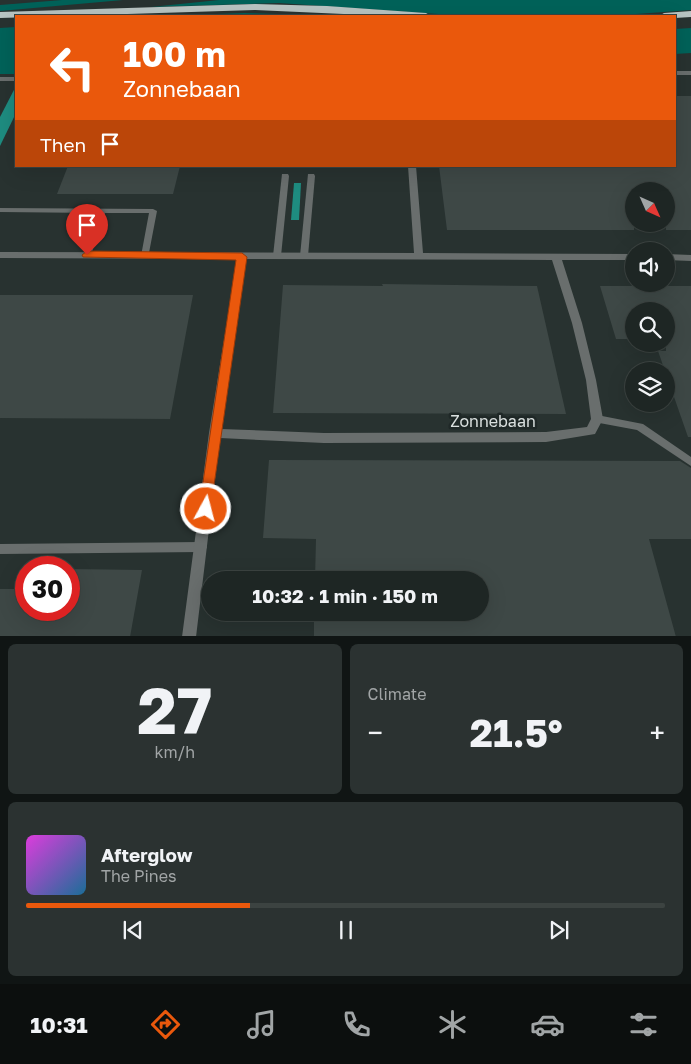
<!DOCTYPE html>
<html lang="en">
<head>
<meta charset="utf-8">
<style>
  body { margin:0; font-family:"Golos Text",sans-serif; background:#2b3231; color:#f1f3f6; height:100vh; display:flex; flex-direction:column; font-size:19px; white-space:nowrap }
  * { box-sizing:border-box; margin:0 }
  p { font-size:16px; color:#a1a5a6 }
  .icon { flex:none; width:28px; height:28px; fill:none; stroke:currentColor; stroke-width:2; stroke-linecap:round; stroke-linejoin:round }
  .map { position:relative; height:636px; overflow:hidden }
  .panel { display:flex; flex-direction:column; gap:8px; padding:8px; background:#101514; flex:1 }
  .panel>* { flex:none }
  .guide { position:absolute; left:15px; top:15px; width:661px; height:152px; border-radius:0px; box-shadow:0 5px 20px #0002,0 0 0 1px #3c4341; background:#ea580c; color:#fff; overflow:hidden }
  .needle { width:32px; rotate:135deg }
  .tools { position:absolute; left:625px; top:182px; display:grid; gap:10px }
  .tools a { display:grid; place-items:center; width:50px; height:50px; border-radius:50%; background:#1e2624; box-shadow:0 5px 20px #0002,0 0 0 1px #3c4341; font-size:25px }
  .speed { position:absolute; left:15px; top:556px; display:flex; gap:10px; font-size:25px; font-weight:700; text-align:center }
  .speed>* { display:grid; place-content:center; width:65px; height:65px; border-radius:50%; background:#1e2624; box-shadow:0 5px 20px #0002,0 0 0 1px #3c4341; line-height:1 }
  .speed .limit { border:8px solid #d22; background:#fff; color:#111 }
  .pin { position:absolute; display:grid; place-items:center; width:42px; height:42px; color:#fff; margin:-51px -21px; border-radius:50% 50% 50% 0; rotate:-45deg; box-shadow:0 0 5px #0007 }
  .pin .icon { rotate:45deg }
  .me { position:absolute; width:55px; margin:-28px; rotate:7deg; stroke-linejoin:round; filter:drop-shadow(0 0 4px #0008) }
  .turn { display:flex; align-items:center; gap:18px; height:105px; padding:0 25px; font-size:22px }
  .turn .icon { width:65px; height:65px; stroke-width:2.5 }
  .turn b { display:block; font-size:35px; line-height:42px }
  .then { display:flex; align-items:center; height:48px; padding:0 25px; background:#0003; gap:10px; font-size:19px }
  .big { font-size:38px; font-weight:700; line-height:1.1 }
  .panel .tile { flex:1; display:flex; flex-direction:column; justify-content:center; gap:8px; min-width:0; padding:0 18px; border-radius:8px; background:#2b3231 }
  .panel .dial { align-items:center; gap:0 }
  .dial b { font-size:65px; line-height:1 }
  .song { display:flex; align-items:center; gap:15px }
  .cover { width:60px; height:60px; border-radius:8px; background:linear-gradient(135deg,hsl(300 70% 55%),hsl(200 70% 35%)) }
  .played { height:5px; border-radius:2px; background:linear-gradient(90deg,#ea580c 35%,#3c4341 35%) }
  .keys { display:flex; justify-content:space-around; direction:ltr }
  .heat { display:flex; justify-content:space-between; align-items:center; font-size:28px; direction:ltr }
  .panel .tiles { flex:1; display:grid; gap:8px; grid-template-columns:1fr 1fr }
  .tile:last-child { grid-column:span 2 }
  .trip { position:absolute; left:201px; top:571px; width:288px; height:50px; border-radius:25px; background:#1e2624; box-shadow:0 5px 20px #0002,0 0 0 1px #3c4341; font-weight:700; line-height:50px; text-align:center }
  .tabs { display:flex; height:80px; justify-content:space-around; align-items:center; background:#0c0f0e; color:#a1a5a6 }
  .tabs .icon { width:35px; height:35px }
  .tabs .on { color:#ea580c }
  .tabs b { font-size:22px; color:#f1f3f6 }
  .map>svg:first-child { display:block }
  .green { fill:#016259 }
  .water { fill:#1e8c80 }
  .building { fill:#3e4846 }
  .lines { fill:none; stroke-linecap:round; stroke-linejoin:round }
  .service { fill:#696e6d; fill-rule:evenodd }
  .minor { fill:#696e6d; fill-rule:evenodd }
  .motorway { fill:#b8c4c2; fill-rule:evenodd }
  .route { fill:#ea580c; stroke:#983908 }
  .labels { text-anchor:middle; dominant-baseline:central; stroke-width:5; stroke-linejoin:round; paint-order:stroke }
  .street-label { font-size:16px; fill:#dae0df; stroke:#1f2827 }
</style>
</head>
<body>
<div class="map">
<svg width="691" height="637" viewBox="0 0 691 637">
  <rect width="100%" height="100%" fill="#283230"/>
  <g class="green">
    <polygon points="62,0 123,0 0,11 0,5"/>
    <polygon points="219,0 691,0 691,10 609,16 467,16 279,3 151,7"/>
    <polygon points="244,13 341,16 161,16"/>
    <polygon points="16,27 16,74 0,74 0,28"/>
    <polygon points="691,28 691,53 675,54 675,29"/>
  </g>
  <g class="water">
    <polygon points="16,86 16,113 0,146 0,117"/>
    <polygon points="294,183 301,183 299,220 291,220"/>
  </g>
  <g class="building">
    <polygon points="675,96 691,96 691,230 666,230 666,191 634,191 634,230 447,230 439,166 675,166"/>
    <polygon points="68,166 180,166 173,194 57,194"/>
    <polygon points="382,284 537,286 566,414 273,413 283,285 383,286"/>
    <polygon points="600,286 691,286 691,437 688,437 658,351 666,351 666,311 634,311 634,339 616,339"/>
    <polygon points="0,295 193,295 170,419 0,418"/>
    <polygon points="269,460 680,461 691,468 691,539 649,539 676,637 314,637 314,612 480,612 480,580 315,580 316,539 263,538"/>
    <polygon points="69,569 142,570 130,637 0,637 0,589 26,589 26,610 69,610"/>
  </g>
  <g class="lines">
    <g class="service">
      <rect x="0" y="77" width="16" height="4"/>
      <polygon points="282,174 288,174 289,176 281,256 277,259 273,256"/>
      <polygon points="308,174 314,174 315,176 308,256 304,259 300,256"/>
      <polygon points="0,208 153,209 157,211 148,258 142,258 141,256 149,213 105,213 91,255 87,258 83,255 97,213 0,212"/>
      <polygon points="597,415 643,424 691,457 691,466 637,430 594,422 592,419 594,416"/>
      <polygon points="201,542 205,543 207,547 205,551 201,552 0,554 0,544"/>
    </g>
    <g class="minor">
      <rect x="675" y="71" width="16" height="4"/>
      <path d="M408 166H416L423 253 634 254V260H562L582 323 596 380 603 419 595 434 546 442 324 443 220 438 196 637H182L209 433 237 259 0 258V252L414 253ZM246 259 552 260 572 323 586 380 591 419 587 427 546 432 324 433 221 429Z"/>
      <polygon points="666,254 691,255 691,261 666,260"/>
    </g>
    <g class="motorway">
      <polygon points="255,4 327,6 426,13 431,16 388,16 255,10 0,18 0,12"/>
      <polygon points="691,11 691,17 675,18 675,16 659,16 664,13"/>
    </g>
  </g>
  <polygon class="route" points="87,251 242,253 247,257 210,513 206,515 201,513 199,509 236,260 83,257 82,255"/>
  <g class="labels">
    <g class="street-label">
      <text x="493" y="421">Zonnebaan</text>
    </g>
  </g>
</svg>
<div class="tools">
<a><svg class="needle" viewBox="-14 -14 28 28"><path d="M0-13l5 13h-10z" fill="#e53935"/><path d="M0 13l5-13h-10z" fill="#a1a5a6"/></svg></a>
<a><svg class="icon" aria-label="sound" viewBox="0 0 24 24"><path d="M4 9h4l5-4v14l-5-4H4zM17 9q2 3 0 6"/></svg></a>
<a><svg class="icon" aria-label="search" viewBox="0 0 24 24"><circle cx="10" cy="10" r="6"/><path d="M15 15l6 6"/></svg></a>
<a><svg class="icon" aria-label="layers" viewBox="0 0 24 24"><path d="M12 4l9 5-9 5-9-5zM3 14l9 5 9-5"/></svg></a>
</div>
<div class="speed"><div class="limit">30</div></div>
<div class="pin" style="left:87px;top:255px;background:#d93025"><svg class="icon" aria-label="arrive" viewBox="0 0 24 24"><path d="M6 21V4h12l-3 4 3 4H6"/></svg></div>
<svg class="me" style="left:206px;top:509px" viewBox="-20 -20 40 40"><circle r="17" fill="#ea580c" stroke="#fff" stroke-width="3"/><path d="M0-11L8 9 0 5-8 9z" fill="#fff"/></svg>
<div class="trip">10:32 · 1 min · 150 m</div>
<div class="guide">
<div class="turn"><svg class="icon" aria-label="left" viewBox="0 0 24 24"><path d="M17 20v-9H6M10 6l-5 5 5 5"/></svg><div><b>100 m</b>Zonnebaan</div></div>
<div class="then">Then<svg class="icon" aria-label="arrive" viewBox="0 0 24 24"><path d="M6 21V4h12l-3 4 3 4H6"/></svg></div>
</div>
</div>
<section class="panel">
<div class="tiles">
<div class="tile dial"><b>27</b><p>km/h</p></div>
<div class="tile"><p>Climate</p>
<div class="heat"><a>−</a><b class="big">21.5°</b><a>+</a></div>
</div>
<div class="tile">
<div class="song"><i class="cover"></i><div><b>Afterglow</b><p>The Pines</p></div></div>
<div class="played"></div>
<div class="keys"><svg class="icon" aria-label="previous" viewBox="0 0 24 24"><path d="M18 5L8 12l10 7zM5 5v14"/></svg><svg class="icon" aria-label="pause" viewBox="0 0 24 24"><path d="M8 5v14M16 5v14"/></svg><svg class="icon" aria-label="next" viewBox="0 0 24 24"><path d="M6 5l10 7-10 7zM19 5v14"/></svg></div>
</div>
</div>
</section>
<nav class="tabs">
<b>10:31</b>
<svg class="icon on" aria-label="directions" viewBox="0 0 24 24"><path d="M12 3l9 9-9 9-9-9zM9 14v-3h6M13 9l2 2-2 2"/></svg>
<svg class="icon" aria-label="music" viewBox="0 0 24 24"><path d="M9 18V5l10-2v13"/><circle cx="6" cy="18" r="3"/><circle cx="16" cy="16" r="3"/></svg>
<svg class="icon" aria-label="phone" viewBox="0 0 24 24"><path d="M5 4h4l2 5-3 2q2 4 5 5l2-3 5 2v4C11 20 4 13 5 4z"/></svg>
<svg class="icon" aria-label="climate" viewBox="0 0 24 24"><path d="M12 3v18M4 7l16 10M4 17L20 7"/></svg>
<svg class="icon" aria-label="car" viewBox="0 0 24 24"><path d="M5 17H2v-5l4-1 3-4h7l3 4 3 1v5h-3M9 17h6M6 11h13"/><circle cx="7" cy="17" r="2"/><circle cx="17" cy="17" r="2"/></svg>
<svg class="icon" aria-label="filters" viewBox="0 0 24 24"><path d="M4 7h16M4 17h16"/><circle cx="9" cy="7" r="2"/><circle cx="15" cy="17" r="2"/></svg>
</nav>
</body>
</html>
